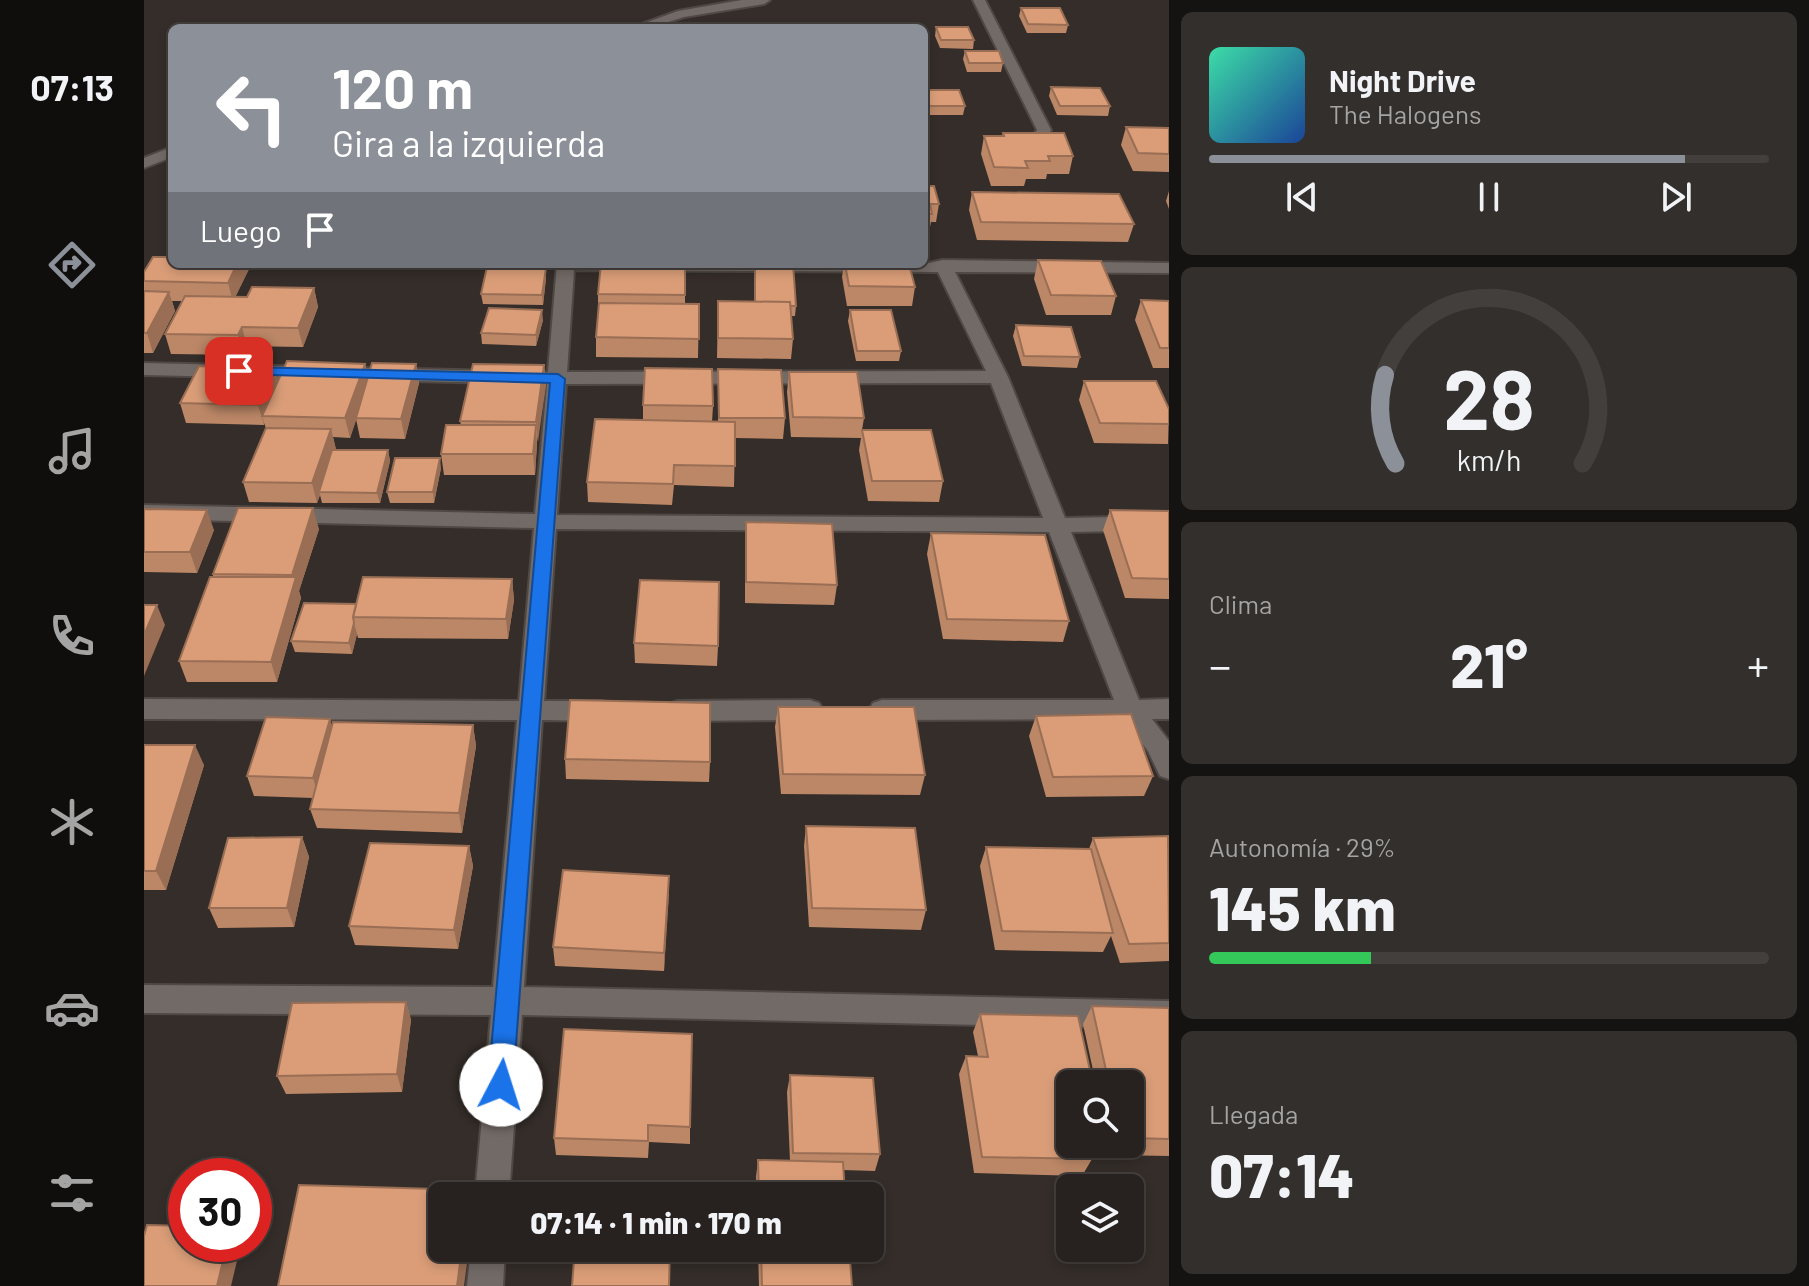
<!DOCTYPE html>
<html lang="es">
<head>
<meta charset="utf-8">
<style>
  body { margin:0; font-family:Barlow,sans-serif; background:#332f2c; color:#f1f3f6; height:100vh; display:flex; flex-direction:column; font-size:30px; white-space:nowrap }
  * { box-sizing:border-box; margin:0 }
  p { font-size:26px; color:#a4a4a4 }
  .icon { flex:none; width:44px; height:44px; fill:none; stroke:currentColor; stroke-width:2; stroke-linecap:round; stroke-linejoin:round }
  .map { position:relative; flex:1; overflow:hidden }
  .details { display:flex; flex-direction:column; gap:12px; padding:12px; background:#151311; width:640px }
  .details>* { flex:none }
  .banner { position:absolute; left:24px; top:24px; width:760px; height:244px; border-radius:12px; box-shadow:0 4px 12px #0003,0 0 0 2px #433f3d; background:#8c9099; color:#fff; overflow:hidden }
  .controls { position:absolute; left:912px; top:1070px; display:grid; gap:16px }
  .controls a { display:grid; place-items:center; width:88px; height:88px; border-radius:12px; background:#27221f; box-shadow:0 4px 12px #0003,0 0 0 2px #433f3d; font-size:40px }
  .speed { position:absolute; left:24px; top:1158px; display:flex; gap:16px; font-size:40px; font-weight:700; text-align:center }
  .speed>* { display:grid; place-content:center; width:104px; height:104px; border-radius:50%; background:#27221f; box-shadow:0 4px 12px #0003,0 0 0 2px #433f3d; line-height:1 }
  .speed .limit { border:12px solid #d22; background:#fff; color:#111 }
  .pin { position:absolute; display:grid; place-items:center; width:68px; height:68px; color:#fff; margin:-34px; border-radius:16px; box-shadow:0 4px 12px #0006 }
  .me { position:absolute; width:88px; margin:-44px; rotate:5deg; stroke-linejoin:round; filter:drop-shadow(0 0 6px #0008) }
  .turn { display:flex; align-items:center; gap:28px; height:168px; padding:0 32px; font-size:36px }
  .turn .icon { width:104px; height:104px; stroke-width:2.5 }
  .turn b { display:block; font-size:56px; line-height:68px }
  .then { display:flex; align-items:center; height:76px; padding:0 32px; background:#0003; gap:16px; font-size:30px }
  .big { font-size:60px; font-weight:800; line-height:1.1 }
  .details .tile { flex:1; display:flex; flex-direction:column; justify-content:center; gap:12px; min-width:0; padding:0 28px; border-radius:12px; background:#332f2c }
  .details .dial { align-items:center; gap:0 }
  .dial svg { height:208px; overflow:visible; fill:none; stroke:#433f3d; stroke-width:7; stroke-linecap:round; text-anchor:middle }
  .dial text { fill:#f1f3f6; stroke:none }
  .song { display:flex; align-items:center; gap:24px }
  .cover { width:96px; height:96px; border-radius:12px; background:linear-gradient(135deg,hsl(160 70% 55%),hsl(220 70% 35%)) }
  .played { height:8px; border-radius:4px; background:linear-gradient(90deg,#8c9099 85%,#433f3d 85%) }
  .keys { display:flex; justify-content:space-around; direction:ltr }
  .heat { display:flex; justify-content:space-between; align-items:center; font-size:44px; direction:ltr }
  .charge { height:12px; border-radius:6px; background:linear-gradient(90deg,#34c759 29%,#433f3d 0) }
  .trip { position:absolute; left:284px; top:1182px; width:456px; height:80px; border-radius:12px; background:#27221f; box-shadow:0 4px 12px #0003,0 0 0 2px #433f3d; font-weight:800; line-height:80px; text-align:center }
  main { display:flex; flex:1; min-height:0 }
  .tabs { display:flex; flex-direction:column; width:144px; justify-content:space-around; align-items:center; background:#100e0c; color:#a4a4a4 }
  .tabs .icon { width:56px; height:56px }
  .tabs .selected { color:#8c9099 }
  .tabs b { font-size:36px; color:#f1f3f6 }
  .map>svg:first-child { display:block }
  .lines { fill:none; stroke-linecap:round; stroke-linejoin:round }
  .minor-casing { stroke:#4f4845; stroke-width:4 }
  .minor { fill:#726a66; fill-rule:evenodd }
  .wall { fill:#bb8767 }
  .shaded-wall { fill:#996e54 }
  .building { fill:#da9d78; stroke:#996e54; stroke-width:2 }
  .route { fill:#1a73e8; stroke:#114b97; stroke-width:2 }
</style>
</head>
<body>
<main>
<nav class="tabs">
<b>07:13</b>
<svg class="icon selected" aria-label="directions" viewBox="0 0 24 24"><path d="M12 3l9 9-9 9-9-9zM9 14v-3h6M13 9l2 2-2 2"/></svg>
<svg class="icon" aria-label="music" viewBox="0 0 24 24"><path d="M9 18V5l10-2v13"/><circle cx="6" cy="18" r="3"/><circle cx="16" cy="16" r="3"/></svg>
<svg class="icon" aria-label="phone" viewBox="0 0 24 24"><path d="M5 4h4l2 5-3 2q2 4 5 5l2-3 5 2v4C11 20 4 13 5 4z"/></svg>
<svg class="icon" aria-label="climate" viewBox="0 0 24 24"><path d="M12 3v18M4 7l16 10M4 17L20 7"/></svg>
<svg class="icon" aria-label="car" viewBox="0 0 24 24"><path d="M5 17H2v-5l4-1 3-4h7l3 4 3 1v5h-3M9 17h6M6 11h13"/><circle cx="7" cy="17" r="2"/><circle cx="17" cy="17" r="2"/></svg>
<svg class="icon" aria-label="filters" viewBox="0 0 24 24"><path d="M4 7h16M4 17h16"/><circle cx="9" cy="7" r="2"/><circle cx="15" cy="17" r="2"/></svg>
</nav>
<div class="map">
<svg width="1025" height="1286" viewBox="0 0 1025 1286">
  <rect width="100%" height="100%" fill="#342d29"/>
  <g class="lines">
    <g class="minor-casing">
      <g id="minor">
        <polygon points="598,0 626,0 620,4 540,17 506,28 487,28 534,11"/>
        <polygon points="829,0 841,0 907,130 898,143 871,153 863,148 888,137 893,130"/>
        <polygon points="28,147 28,157 0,168 0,158"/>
        <path d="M799 260 1025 263V273L811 272 864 377 921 518 1025 516V530L927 532 995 700 1025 699V719H1008L1025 741V779L1016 776 1004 751 979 719 738 720 729 717 725 710 729 703 738 700H970L905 532 412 529 400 701H458L467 704 471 711 467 718 458 721 398 720 380 987 1025 1001V1029L378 1015 365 1196H331L347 1015 0 1013V985L349 987 373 720 0 719V699L375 701 390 528 0 519V505L391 514 403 384 391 382 388 378 391 374 404 372 413 264H780ZM430 270 794 272 842 371 423 372ZM847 383 899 518 413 515 422 384Z"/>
        <polygon points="0,363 357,371 367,377 357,383 0,375"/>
        <polygon points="666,700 675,703 679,710 675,717 666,720 534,721 525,718 521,711 525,704 534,701"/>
        <polygon points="327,1248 361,1248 359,1286 323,1286"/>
      </g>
    </g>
    <use href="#minor" class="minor"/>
  </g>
  <g class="wall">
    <polygon points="877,8 924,25 922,33 883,33 875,16"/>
    <polygon points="792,27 830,40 829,49 796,48 791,36"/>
    <polygon points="821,51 859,63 857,72 823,72 819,59"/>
    <polygon points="907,87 966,106 964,116 913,115 905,96"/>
    <polygon points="780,90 821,106 819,115 780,115"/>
    <polygon points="982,127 1025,128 1025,172 989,171 977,145"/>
    <polygon points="859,133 929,156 925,174 903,174 902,179 882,179 880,186 847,186 837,154 840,136 858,136"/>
    <polygon points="780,186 795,204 792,222 787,222 785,232 780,232"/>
    <polygon points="1025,191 1025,209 1022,201"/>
    <polygon points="828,192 990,224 984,242 833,240 825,210"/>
    <polygon points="894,260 972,296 967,315 902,315 890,279"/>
    <polygon points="541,264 541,304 555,304 554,358 452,357 452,337 454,311 454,294"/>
    <polygon points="610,264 652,306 651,316 647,316 649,339 647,359 573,358 574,301 611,302"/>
    <polygon points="700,264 765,264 771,287 768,306 703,306 698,277"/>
    <polygon points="105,269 91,297 103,297 170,288 174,307 159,347 103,346 99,355 27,354 21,334 38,301 28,301 31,311 9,353 0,353 0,272"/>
    <polygon points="402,278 399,305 339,304 337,294"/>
    <polygon points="997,300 1025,301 1025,368 1009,368 991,320"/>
    <polygon points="706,310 757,351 755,361 712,361 704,321"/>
    <polygon points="399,320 392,346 338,344 337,333"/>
    <polygon points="872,325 936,357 933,368 878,366 869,336"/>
    <polygon points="221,364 224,378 272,364 275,383 261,439 216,438 212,419 206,438 189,437 192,450 244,450 246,461 236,503 178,503 176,495 173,503 105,502 99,482 122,428 120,423 120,425 42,423 36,403 134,380"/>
    <polygon points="400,365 402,384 393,442 391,475 300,475 297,454 317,425 316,421"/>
    <polygon points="574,369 641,418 639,439 591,438 590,487 530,485 528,505 444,502 443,482 499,420 499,405 569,406 568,422 574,422"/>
    <polygon points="645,372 720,418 718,430 799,481 795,502 724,501 715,450 717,438 647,437 643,392"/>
    <polygon points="940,381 1025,409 1024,444 950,443 935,400"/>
    <polygon points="297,468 290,503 246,503 243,492"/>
    <polygon points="0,509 70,530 53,573 0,572"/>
    <polygon points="966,510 1025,511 1025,599 981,598 959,530"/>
    <polygon points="602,522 693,585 690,605 601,603 601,542"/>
    <polygon points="175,529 155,591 157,598 133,682 43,682 35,661 69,577 69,574"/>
    <polygon points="787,533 925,621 919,642 799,639 783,554"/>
    <polygon points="368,579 370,600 364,639 214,638 213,634 208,654 151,652 147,641 212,604"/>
    <polygon points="490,643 574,646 573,666 491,663"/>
    <polygon points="634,707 781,775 776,795 637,794 631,727"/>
    <polygon points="892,716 1009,776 1000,796 902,797 885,736"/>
    <polygon points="186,719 188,727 329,725 332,746 318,833 173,828 166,809 169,798 110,796 103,776"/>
    <polygon points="0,745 60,765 22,890 0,890"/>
    <polygon points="421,759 566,762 565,782 422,779"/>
    <polygon points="662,826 782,910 777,930 665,927 660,846"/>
    <polygon points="158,837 165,857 150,927 74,928 65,908"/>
    <polygon points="1025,837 1025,961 976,963 967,936 959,952 851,950 836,866 842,847 945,849 949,838"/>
    <polygon points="325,846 329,866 314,949 211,945 205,926"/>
    <polygon points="525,876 520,971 411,966 409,947"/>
    <polygon points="262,1002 267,1020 258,1092 142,1094 133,1076"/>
    <polygon points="948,1006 1025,1008 1025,1156 967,1155 965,1144 986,1144 986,1084 952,1084 939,1024"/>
    <polygon points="836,1014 926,1084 948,1159 938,1176 830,1173 815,1074 822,1056 834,1056 829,1032"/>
    <polygon points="420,1029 546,1127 546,1144 505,1142 504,1158 412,1155 410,1138"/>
    <polygon points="646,1075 736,1154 731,1171 699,1170 701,1196 613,1196 612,1177 614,1160 646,1161 643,1092"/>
    <polygon points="614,1248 705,1248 708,1286 615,1286"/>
  </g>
  <g class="shaded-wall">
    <polygon points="93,264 104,264 105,269 89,302 84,283"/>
    <polygon points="402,268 402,278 399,305 398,295"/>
    <polygon points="170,288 174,307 159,347 154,328"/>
    <polygon points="25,292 31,311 9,353 3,333"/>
    <polygon points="398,310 399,320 392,346 392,335"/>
    <polygon points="98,327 103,346 99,355 94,335"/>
    <polygon points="221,364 225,384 206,438 201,418"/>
    <polygon points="272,364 275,383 261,439 257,419"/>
    <polygon points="400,365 402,384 394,442 392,422"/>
    <polygon points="131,368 136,388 118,416 120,423 120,425 114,405"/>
    <polygon points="392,425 393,445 391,475 389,454"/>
    <polygon points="187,429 192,449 177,492 175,492 176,495 173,503 168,483"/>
    <polygon points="244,450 246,461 236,503 233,493"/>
    <polygon points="296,458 297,468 290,503 289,492"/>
    <polygon points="169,508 175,529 155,591 157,598 133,682 127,662 150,582 148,575"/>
    <polygon points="63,510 70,530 53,573 46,552"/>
    <polygon points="368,579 370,600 364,639 362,619"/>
    <polygon points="13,605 21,625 0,676 0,635"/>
    <polygon points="210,623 213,634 208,654 205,643"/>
    <polygon points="186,719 191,739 175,798 169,778"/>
    <polygon points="329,725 332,746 318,833 315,813"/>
    <polygon points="51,745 60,765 22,890 12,871"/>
    <polygon points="158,837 165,857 150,927 143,908"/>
    <polygon points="325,846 329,866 314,949 310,930"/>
    <polygon points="525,876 525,895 520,971 520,953"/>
    <polygon points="262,1002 267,1020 258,1092 253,1074"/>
    <polygon points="83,1244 97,1244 87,1286 73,1286"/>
    <polygon points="318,1248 325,1248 320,1286 313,1286"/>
  </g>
  <g class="building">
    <polygon points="877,8 916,8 924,25 884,24"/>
    <polygon points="792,27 824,27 830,40 797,40"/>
    <polygon points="821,51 855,51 859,63 825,63"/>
    <polygon points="907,87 956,88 966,106 916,106"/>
    <polygon points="780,90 815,90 821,106 780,106"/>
    <polygon points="982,127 1025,128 1025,154 994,153"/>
    <polygon points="859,133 920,133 929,156 904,156 906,161 881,161 884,168 850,167 840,136 860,136"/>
    <polygon points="780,186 790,186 795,204 786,204 788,214 780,214"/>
    <polygon points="828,192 975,194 990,224 837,222"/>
    <polygon points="9,257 28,257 28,264 93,264 84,283 0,281 0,272"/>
    <polygon points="894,260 957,261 972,296 907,295"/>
    <polygon points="457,264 541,264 541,295 454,294"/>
    <polygon points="611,264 649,264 652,306 646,306 646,302 611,302"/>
    <polygon points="701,264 765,264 771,287 705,286"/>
    <polygon points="343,267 402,268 398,295 337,294"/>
    <polygon points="108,287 170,288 154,328 98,327 94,335 21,334 41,296 103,297"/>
    <polygon points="0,291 25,292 3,333 0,333"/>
    <polygon points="997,300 1025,301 1025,348 1016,348"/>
    <polygon points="574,301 646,302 649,339 574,338"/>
    <polygon points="455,303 555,304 555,339 452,337"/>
    <polygon points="345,308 398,310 392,335 337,333"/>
    <polygon points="706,310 747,310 757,351 713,351"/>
    <polygon points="872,325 927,327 936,357 880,356"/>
    <polygon points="143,361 221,364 201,418 118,416"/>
    <polygon points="228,363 272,364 257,419 212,418"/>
    <polygon points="329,364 400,365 392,422 316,421"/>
    <polygon points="55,366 131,368 114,405 36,403"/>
    <polygon points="501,368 568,369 569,406 499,405"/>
    <polygon points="574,369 637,370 641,418 575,418"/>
    <polygon points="645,372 713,372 720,418 649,417"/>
    <polygon points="940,381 1012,381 1025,409 1025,424 956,423"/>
    <polygon points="451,419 591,422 591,466 530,465 529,484 443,482"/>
    <polygon points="302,425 392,425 389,454 297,454"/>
    <polygon points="122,428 187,429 168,483 99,482"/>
    <polygon points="718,430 787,430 799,481 728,481"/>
    <polygon points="188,450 244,450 233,493 175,492"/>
    <polygon points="251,458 296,458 289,492 243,492"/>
    <polygon points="94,508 169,508 148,575 69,574"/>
    <polygon points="0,509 63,510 46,552 0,552"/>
    <polygon points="966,510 1025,511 1025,579 988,578"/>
    <polygon points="602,522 688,524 693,585 602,582"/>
    <polygon points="787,533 901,535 925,621 803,619"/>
    <polygon points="66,577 152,577 127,662 35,661"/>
    <polygon points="219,577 368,579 362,619 209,617"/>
    <polygon points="496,580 575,582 574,646 490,643"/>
    <polygon points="160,603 212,604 209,617 210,623 205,643 147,641"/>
    <polygon points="0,605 13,605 0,635"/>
    <polygon points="426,700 566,703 566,762 421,759"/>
    <polygon points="634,707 770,707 781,775 639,774"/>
    <polygon points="987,714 1009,776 909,777 892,716"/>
    <polygon points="122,717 186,719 169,778 103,776"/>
    <polygon points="189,722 329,725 315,813 166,809"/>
    <polygon points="0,745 51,745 12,871 0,871"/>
    <polygon points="662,826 771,828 782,910 668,908"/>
    <polygon points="1024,836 1025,943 985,944 949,838"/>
    <polygon points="158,837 143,908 65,908 84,838"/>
    <polygon points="226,843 325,846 310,930 205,926"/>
    <polygon points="842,847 947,849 969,933 858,931"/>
    <polygon points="419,870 525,876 520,953 409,947"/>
    <polygon points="262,1002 253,1074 133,1076 148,1003"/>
    <polygon points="948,1006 1025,1008 1025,1139 986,1138 986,1084 965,1084"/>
    <polygon points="836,1014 934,1016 949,1084 926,1084 926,1144 944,1144 948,1159 838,1157 822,1056 844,1057"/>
    <polygon points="420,1029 548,1034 546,1127 504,1125 504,1141 410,1138"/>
    <polygon points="646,1075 729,1078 736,1154 649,1153"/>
    <polygon points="614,1160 699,1162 701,1196 615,1196"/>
    <polygon points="155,1185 326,1190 325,1196 298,1196 298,1248 318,1248 313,1286 134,1286"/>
    <polygon points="3,1225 42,1226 42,1244 83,1244 73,1286 0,1286 0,1236"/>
    <polygon points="431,1248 526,1248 525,1286 428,1286"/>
    <polygon points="617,1248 705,1248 708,1286 618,1286"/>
  </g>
  <polygon class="route" points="95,367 414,374 421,379 369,1085 365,1093 357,1096 348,1093 344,1085 406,383 90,374 88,371"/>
</svg>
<div class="controls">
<a><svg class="icon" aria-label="search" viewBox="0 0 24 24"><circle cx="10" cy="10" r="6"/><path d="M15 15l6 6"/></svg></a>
<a><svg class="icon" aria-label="layers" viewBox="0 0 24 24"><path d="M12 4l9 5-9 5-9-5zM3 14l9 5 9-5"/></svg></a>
</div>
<div class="speed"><div class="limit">30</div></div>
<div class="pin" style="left:95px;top:371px;background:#d93025"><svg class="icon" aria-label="arrive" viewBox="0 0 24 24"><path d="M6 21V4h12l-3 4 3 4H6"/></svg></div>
<svg class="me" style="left:357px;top:1085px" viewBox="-20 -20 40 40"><circle r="19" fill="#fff"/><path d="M0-13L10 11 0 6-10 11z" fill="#1a73e8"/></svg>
<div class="trip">07:14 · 1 min · 170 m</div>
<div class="banner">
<div class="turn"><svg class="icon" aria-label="left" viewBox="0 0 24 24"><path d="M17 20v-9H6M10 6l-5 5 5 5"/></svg><div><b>120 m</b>Gira a la izquierda</div></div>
<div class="then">Luego<svg class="icon" aria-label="arrive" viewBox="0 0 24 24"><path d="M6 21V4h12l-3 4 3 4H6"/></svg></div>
</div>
</div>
<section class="details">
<div class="tile">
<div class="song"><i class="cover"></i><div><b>Night Drive</b><p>The Halogens</p></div></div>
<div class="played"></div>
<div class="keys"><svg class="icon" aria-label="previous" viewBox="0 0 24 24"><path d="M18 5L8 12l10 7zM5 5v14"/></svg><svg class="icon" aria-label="pause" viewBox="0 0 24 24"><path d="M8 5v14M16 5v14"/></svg><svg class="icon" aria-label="next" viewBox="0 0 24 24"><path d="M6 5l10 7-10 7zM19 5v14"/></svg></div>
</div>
<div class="tile dial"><svg viewBox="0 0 100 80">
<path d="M14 69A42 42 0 1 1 86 69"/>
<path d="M14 69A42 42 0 0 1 10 35" stroke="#8c9099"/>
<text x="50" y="56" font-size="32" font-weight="700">28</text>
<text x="50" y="72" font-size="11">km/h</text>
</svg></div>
<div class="tile"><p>Clima</p>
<div class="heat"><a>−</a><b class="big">21°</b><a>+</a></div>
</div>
<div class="tile"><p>Autonomía · 29%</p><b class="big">145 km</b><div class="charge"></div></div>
<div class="tile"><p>Llegada</p><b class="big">07:14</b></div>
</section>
</main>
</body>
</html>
